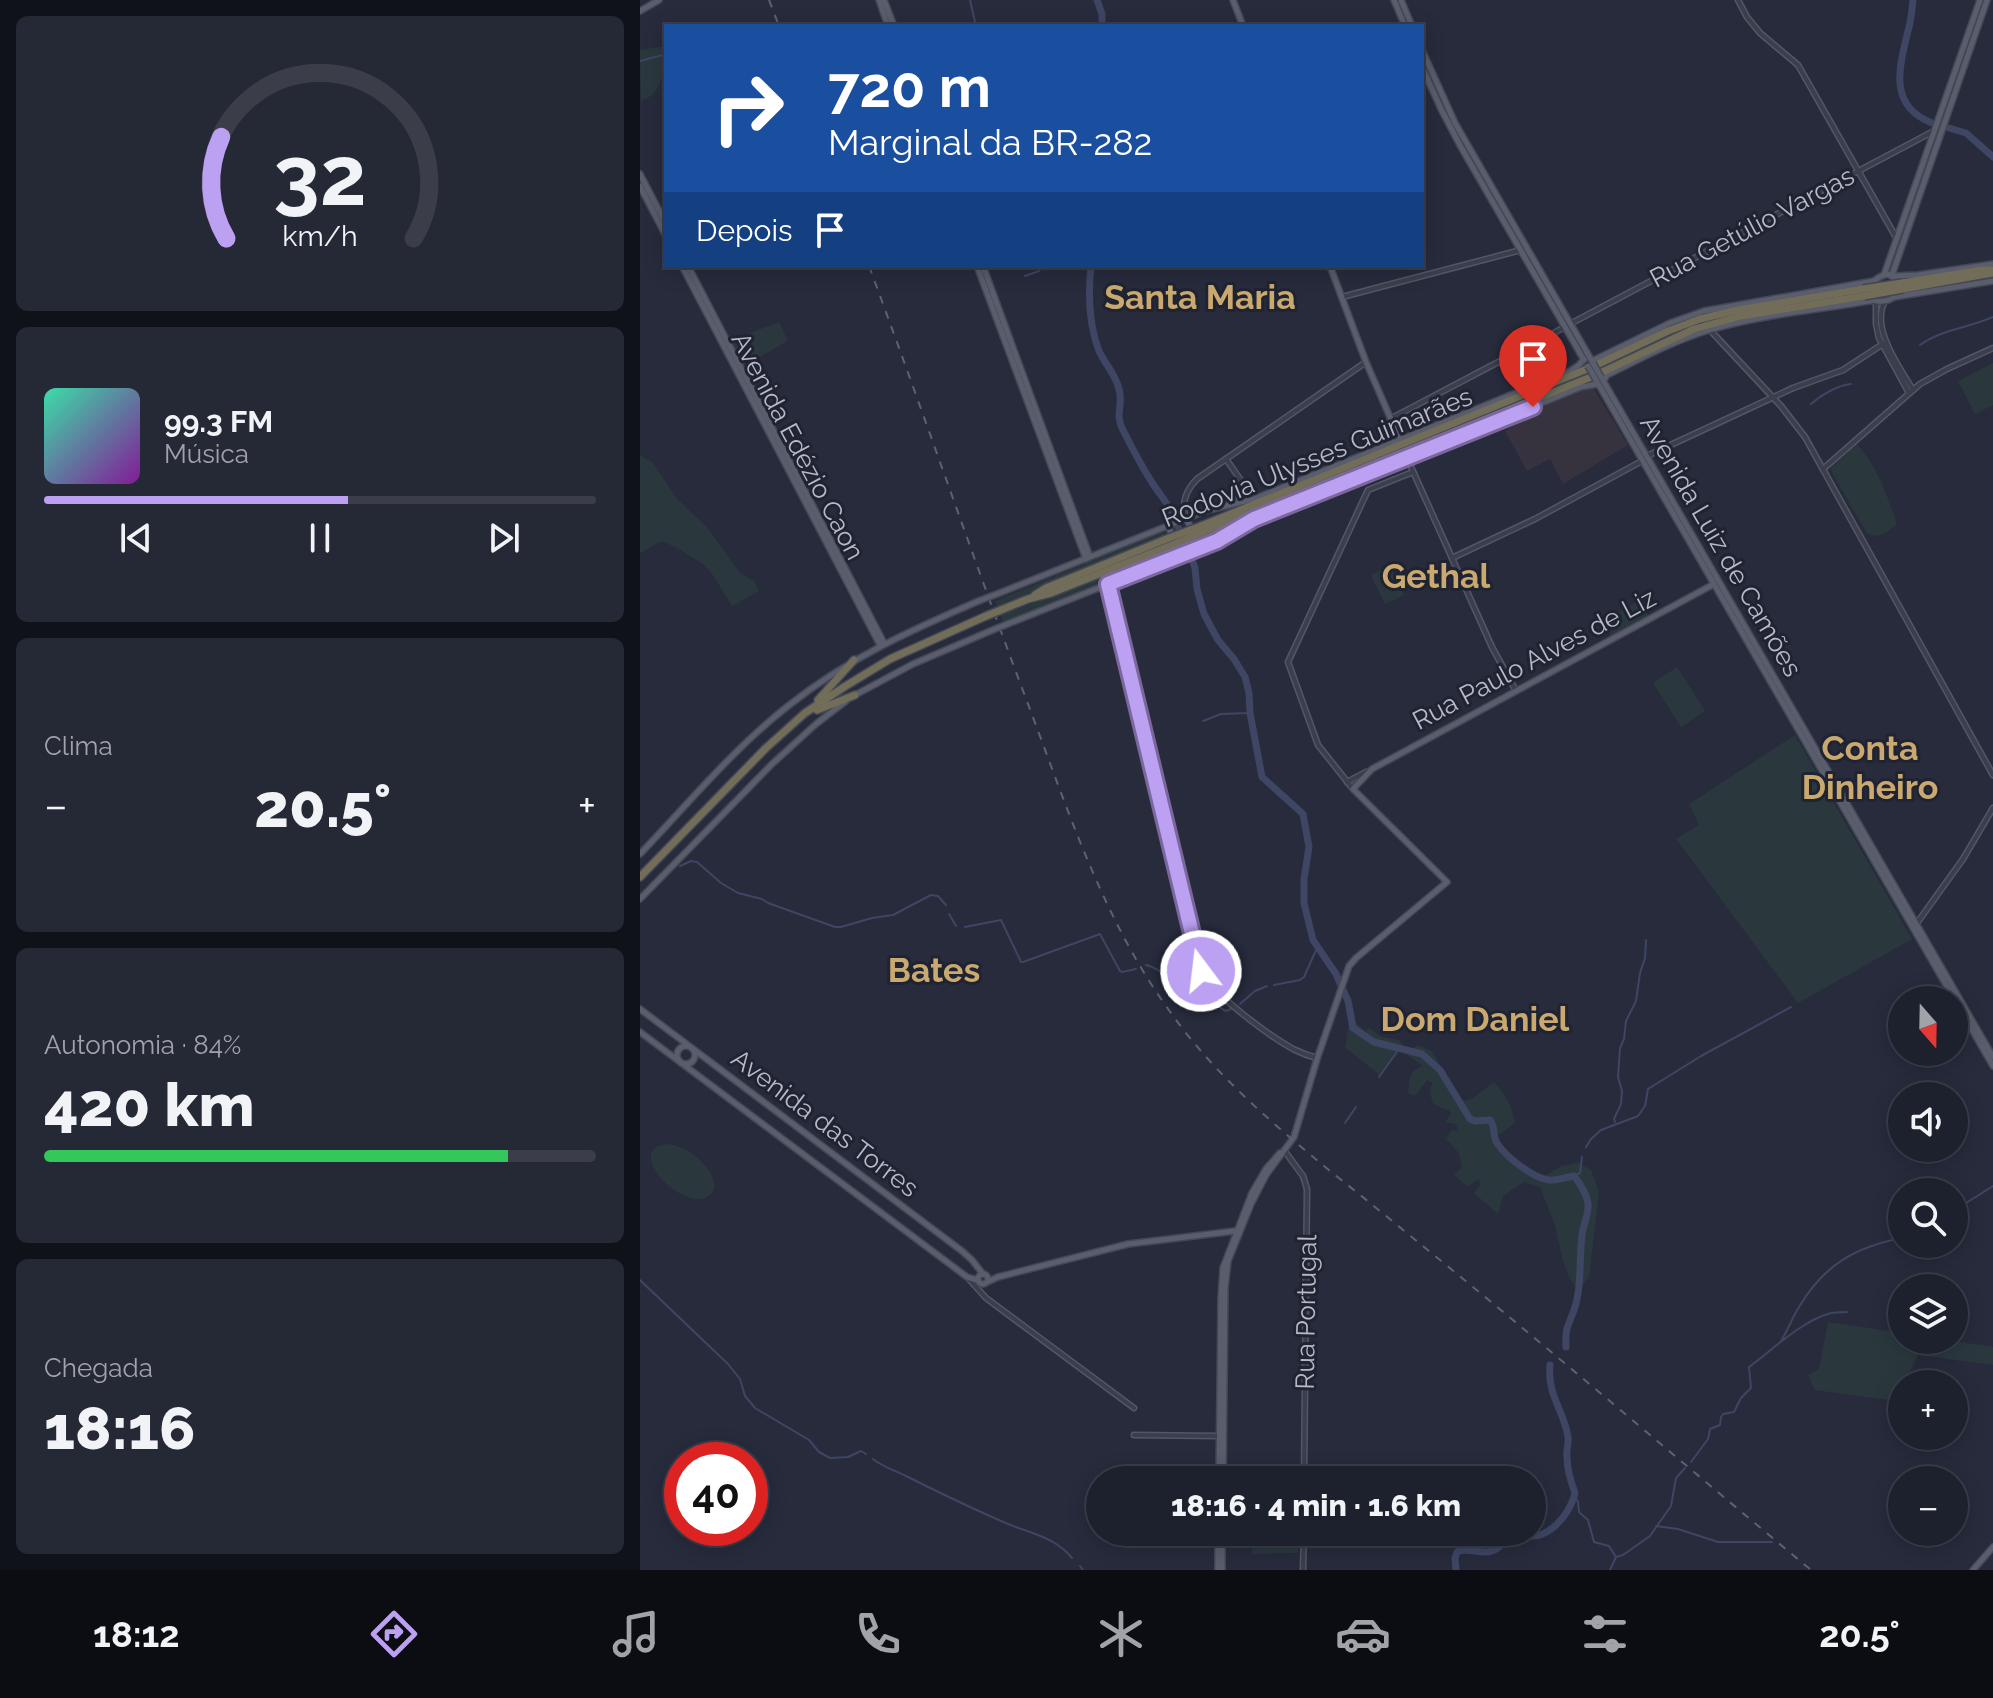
<!DOCTYPE html>
<html lang="pt">
<head>
<meta charset="utf-8">
<style>
  body { margin:0; font-family:Raleway,sans-serif; background:#252835; color:#f1f3f6; height:100vh; display:flex; flex-direction:column; font-size:30px; white-space:nowrap }
  * { box-sizing:border-box; margin:0 }
  p { font-size:26px; color:#a0a3aa }
  .icon { flex:none; width:44px; height:44px; fill:none; stroke:currentColor; stroke-width:2; stroke-linecap:round; stroke-linejoin:round }
  .map { position:relative; flex:1; overflow:hidden }
  .drawer { display:flex; flex-direction:column; gap:16px; padding:16px; background:#101219; width:640px }
  .drawer>* { flex:none }
  .top-card { position:absolute; left:24px; top:24px; width:760px; height:244px; border-radius:0px; box-shadow:0 4px 20px #0003,0 0 0 2px #3b3e49; background:#1a4fa0; color:#fff; overflow:hidden }
  .needle { width:52px; rotate:160deg }
  .tools { position:absolute; left:1248px; top:986px; display:grid; gap:16px }
  .tools a { display:grid; place-items:center; width:80px; height:80px; border-radius:50%; background:#1d202d; box-shadow:0 4px 20px #0003,0 0 0 2px #3b3e49; font-size:40px }
  .speed { position:absolute; left:24px; top:1442px; display:flex; gap:16px; font-size:40px; font-weight:700; text-align:center }
  .speed>* { display:grid; place-content:center; width:104px; height:104px; border-radius:50%; background:#1d202d; box-shadow:0 4px 20px #0003,0 0 0 2px #3b3e49; line-height:1 }
  .speed .limit { border:12px solid #d22; background:#fff; color:#111 }
  .pin { position:absolute; display:grid; place-items:center; width:68px; height:68px; color:#fff; margin:-82px -34px; border-radius:50% 50% 50% 0; rotate:-45deg; box-shadow:0 0 8px #0007 }
  .pin .icon { rotate:45deg }
  .me { position:absolute; width:88px; margin:-44px; rotate:345deg; stroke-linejoin:round; filter:drop-shadow(0 0 6px #0008) }
  .turn { display:flex; align-items:center; gap:28px; height:168px; padding:0 32px; font-size:36px }
  .turn .icon { width:104px; height:104px; stroke-width:2.5 }
  .turn b { display:block; font-size:56px; line-height:68px }
  .then { display:flex; align-items:center; height:76px; padding:0 32px; background:#0003; gap:16px; font-size:30px }
  .big { font-size:60px; font-weight:800; line-height:1.1 }
  .drawer .tile { flex:1; display:flex; flex-direction:column; justify-content:center; gap:12px; min-width:0; padding:0 28px; border-radius:12px; background:#252835 }
  .drawer .dial { align-items:center; gap:0 }
  .dial svg { height:208px; overflow:visible; fill:none; stroke:#3b3e49; stroke-width:7; stroke-linecap:round; text-anchor:middle }
  .dial text { fill:#f1f3f6; stroke:none }
  .song { display:flex; align-items:center; gap:24px }
  .cover { width:96px; height:96px; border-radius:12px; background:linear-gradient(135deg,hsl(160 70% 55%),hsl(290 70% 35%)) }
  .played { height:8px; border-radius:4px; background:linear-gradient(90deg,#bca0f2 55%,#3b3e49 55%) }
  .keys { display:flex; justify-content:space-around; direction:ltr }
  .heat { display:flex; justify-content:space-between; align-items:center; font-size:44px; direction:ltr }
  .charge { height:12px; border-radius:6px; background:linear-gradient(90deg,#34c759 84%,#3b3e49 0) }
  .trip { position:absolute; left:446px; top:1466px; width:460px; height:80px; border-radius:40px; background:#1d202d; box-shadow:0 4px 20px #0003,0 0 0 2px #3b3e49; font-weight:800; line-height:80px; text-align:center }
  .dock { display:flex; height:128px; justify-content:space-around; align-items:center; background:#0c0d12; color:#a0a3aa }
  .dock .icon { width:56px; height:56px }
  .dock .selected { color:#bca0f2 }
  .dock b { font-size:36px; color:#f1f3f6 }
  main { display:flex; flex:1; min-height:0 }
  .map>svg:first-child { display:block }
  .medical { fill:#36323e }
  .green { fill:#2a383e }
  .lines { fill:none; stroke-linecap:round; stroke-linejoin:round }
  .stream { stroke:#3e4663; stroke-width:2 }
  .river { stroke:#3e4663; stroke-width:7 }
  .minor-casing { stroke:#535664; stroke-width:7 }
  .major-casing { stroke:#444755; stroke-width:8 }
  .highway-casing { stroke:#434654; stroke-width:10 }
  .minor { stroke:#3b3e4c; stroke-width:4 }
  .major { stroke:#595d6c; stroke-width:5 }
  .highway { stroke:#716d59; stroke-width:7 }
  .rail { stroke:#5d6173; stroke-width:2; stroke-dasharray:8 8; stroke-linecap:butt }
  .major-bridge-casing { stroke:#444755; stroke-width:8; stroke-linecap:butt }
  .highway-bridge-casing { stroke:#434654; stroke-width:10; stroke-linecap:butt }
  .major-bridge { stroke:#595d6c; stroke-width:5 }
  .highway-bridge { stroke:#716d59; stroke-width:7 }
  .route-casing { stroke:#7a689d; stroke-width:20 }
  .route { stroke:#bca0f2; stroke-width:14 }
  .labels { text-anchor:middle; dominant-baseline:central; stroke-width:6; stroke-linejoin:round; paint-order:stroke }
  .street-label { font-size:26px; fill:#b7b9c7; stroke:#202331 }
  .district-label { font-size:34px; font-weight:bold; fill:#c9a96f; stroke:#202331 }
</style>
</head>
<body>
<main>
<section class="drawer">
<div class="tile dial"><svg viewBox="0 0 100 80">
<path d="M14 69A42 42 0 1 1 86 69"/>
<path d="M14 69A42 42 0 0 1 12 30" stroke="#bca0f2"/>
<text x="50" y="56" font-size="32" font-weight="700">32</text>
<text x="50" y="72" font-size="11">km/h</text>
</svg></div>
<div class="tile">
<div class="song"><i class="cover"></i><div><b>99.3 FM</b><p>Música</p></div></div>
<div class="played"></div>
<div class="keys"><svg class="icon" aria-label="previous" viewBox="0 0 24 24"><path d="M18 5L8 12l10 7zM5 5v14"/></svg><svg class="icon" aria-label="pause" viewBox="0 0 24 24"><path d="M8 5v14M16 5v14"/></svg><svg class="icon" aria-label="next" viewBox="0 0 24 24"><path d="M6 5l10 7-10 7zM19 5v14"/></svg></div>
</div>
<div class="tile"><p>Clima</p>
<div class="heat"><a>−</a><b class="big">20.5°</b><a>+</a></div>
</div>
<div class="tile"><p>Autonomia · 84%</p><b class="big">420 km</b><div class="charge"></div></div>
<div class="tile"><p>Chegada</p><b class="big">18:16</b></div>
</section>
<div class="map">
<svg width="1353" height="1570" viewBox="0 0 1353 1570">
  <rect width="100%" height="100%" fill="#272b3c"/>
  <polygon class="medical" points="952,386 988,445 923,484 910,459 887,471 865,431 914,400 945,387"/>
  <g class="green">
    <path d="M26 46C26 65 23 95 1 101L0 50Z"/>
    <polygon points="139,322 148,341 102,367 89,341"/>
    <polygon points="1353,363 1353,405 1335,414 1318,381"/>
    <path d="M1217 444C1237 466 1248 497 1257 525 1247 531 1237 541 1226 532L1190 469Z"/>
    <polygon points="0,455 13,463 37,499 67,527 100,573 114,581 119,591 92,606 73,575 63,564 39,549 24,542 20,542 0,553"/>
    <polygon points="518,533 524,533 528,537 403,587 358,608 355,601"/>
    <polygon points="533,548 534,552 530,557 364,623 360,615 412,596"/>
    <polygon points="750,566 764,595 745,604 731,575"/>
    <polygon points="1000,600 1010,619 973,639 963,621"/>
    <polygon points="1037,667 1065,711 1041,727 1013,683"/>
    <polygon points="1155,735 1272,939 1158,1003 1036,839 1059,825 1049,804"/>
    <path d="M707 991 712 1000 716 1022 725 1031 729 1028 742 1037 759 1040 763 1045 739 1074 705 1048C708 1031 711 1013 704 997Z"/>
    <path d="M777 1045 792 1051 817 1095 824 1101 833 1098 854 1082C866 1095 872 1105 875 1123L854 1138 887 1169 905 1176 921 1166 939 1163 951 1170 959 1192 949 1277 938 1291 929 1277 923 1261 915 1226 900 1187 884 1182 863 1196 858 1214 834 1193 841 1184 838 1179 828 1187 814 1175 822 1167 818 1152 806 1139 812 1130 818 1131 816 1124 805 1122 811 1114 810 1111 794 1105C791 1097 788 1091 793 1083L787 1080 775 1096 768 1093C770 1077 768 1072 783 1066L767 1055Z"/>
    <path d="M30 1144C38 1146 46 1149 53 1154 63 1161 85 1185 69 1196 50 1209 7 1176 11 1153L17 1146Z"/>
    <polygon points="1188,1322 1262,1333 1262,1340 1307,1340 1353,1347 1353,1365 1278,1355 1264,1384 1262,1384 1262,1389 1256,1401 1175,1390 1168,1375 1179,1369"/>
    <polygon points="612,1532 658,1532 658,1553 612,1554"/>
  </g>
  <g class="lines">
    <g class="stream">
      <polyline points="330,0 336,26"/>
      <polyline points="0,61 26,54"/>
      <polyline points="385,276 399,271 403,266"/>
      <path d="M1280 345C1302 329 1329 328 1353 317"/>
      <path d="M1171 404C1181 395 1198 385 1211 384"/>
      <polyline points="563,721 581,714 610,713"/>
      <polyline points="40,866 51,861 57,862 81,883 98,893 122,899 128,903 195,927 201,927 232,918 253,915 291,895 298,896 306,905"/>
      <polyline points="309,914 316,926"/>
      <polyline points="325,927 361,920 381,962 383,962 460,934 480,971 482,972 496,969"/>
      <path d="M506 965C515 967 522 973 530 976 542 981 549 983 559 993L562 990 582 1009 586 1011 593 1008"/>
      <polyline points="634,985 660,980 664,977 677,948"/>
      <polyline points="600,1004 615,991 627,986"/>
      <polyline points="739,1077 759,1049"/>
      <polyline points="975,1122 974,1119 981,1104 982,1091 978,1077 980,1048 984,1039 986,1021 996,1001 1000,973 1005,958 1006,940"/>
      <polyline points="705,1123 716,1107"/>
      <polyline points="946,1147 951,1139 961,1130 998,1116 1005,1106 1008,1089 1061,1056 1151,1007"/>
      <polyline points="934,1176 940,1173 942,1157"/>
      <polyline points="1314,1213 1326,1203 1353,1186"/>
      <polyline points="0,1280 88,1364 100,1379 105,1396 115,1408 169,1440 179,1452 190,1458 208,1457 221,1451 226,1454"/>
      <path d="M1141 1341C1148 1330 1152 1318 1159 1307 1184 1265 1215 1247 1262 1238"/>
      <path d="M233 1459C243 1467 254 1470 266 1476 300 1493 333 1509 368 1524 392 1534 415 1537 432 1558"/>
      <path d="M1051 1462 1068 1439 1070 1429 1080 1425 1081 1417 1083 1414 1094 1412 1101 1398 1111 1388 1109 1367C1131 1351 1162 1321 1188 1314 1193 1312 1200 1312 1207 1312"/>
      <polyline points="935,1497 938,1502 939,1512 948,1520 954,1542 969,1546 976,1557 970,1570"/>
      <polyline points="1016,1526 1038,1529 1078,1542 1132,1542"/>
      <polyline points="976,1557 983,1555 1010,1536 1031,1506 1036,1478 1045,1468"/>
      <polyline points="440,1566 443,1570"/>
    </g>
    <g class="river">
      <polyline points="457,0 462,14 462,26"/>
      <path d="M1273 0C1272 10 1271 21 1268 31 1259 68 1248 106 1292 123"/>
      <polyline points="1309,128 1326,133 1353,157"/>
      <path d="M451 266C448 294 449 325 459 351 465 364 476 375 479 389 484 405 474 414 483 430 492 448 502 467 513 484 520 495 528 503 533 515"/>
      <polyline points="538,527 546,545"/>
      <path d="M551 557 555 568 557 589 564 614 578 640 594 659 605 677 609 693 610 713 622 777 663 814 669 847 664 879V903L673 940 696 974 708 1001 713 1028 734 1042 782 1054 800 1070 830 1119 835 1121 850 1120C856 1127 852 1135 857 1143 865 1156 894 1179 909 1180 916 1181 926 1177 934 1176 940 1183 947 1195 948 1204 949 1215 943 1225 942 1235 939 1259 942 1288 934 1310 928 1327 925 1327 926 1347"/>
      <path d="M816 1570 815 1558 817 1552C827 1547 836 1553 848 1552 859 1551 864 1540 874 1536 883 1533 891 1538 900 1535 917 1529 931 1510 935 1493 930 1480 927 1469 927 1456 926 1450 929 1443 928 1437 924 1410 907 1396 910 1365"/>
    </g>
    <g class="minor-casing">
      <g id="minor">
        <polyline points="1098,0 1107,17 1120,33 1158,65 1257,239"/>
        <polyline points="702,297 881,250"/>
        <polyline points="1236,301 1236,324 1239,338 1269,393"/>
        <path d="M1245 301C1230 327 1259 367 1273 390"/>
        <polyline points="930,324 1292,132"/>
        <polyline points="1070,330 1141,406 1165,437 1353,775"/>
        <polyline points="750,419 925,327"/>
        <polyline points="1007,456 1153,388 1203,370 1246,342"/>
        <polyline points="767,458 852,647 876,691"/>
        <polyline points="586,459 614,499"/>
        <polyline points="1183,469 1280,384 1307,369 1353,348"/>
        <path d="M546 518C541 504 546 490 557 479L726 362"/>
        <polyline points="812,558 895,519 1002,461"/>
        <path d="M468 584 561 971C575 996 628 1035 653 1049 661 1053 669 1056 677 1058"/>
        <polyline points="707,782 726,772"/>
        <polyline points="713,789 678,745 648,662 728,490 773,472"/>
        <polyline points="1277,923 1323,859 1353,808"/>
        <polyline points="644,1150 663,1176 667,1189 664,1480"/>
        <polyline points="327,1277 346,1298 494,1408"/>
        <polyline points="494,1435 579,1436"/>
        <polyline points="663,1570 664,1532"/>
      </g>
    </g>
    <g class="major-casing">
      <g id="major">
        <polyline points="239,0 248,26"/>
        <polyline points="244,0 254,26"/>
        <polyline points="593,0 603,26"/>
        <polyline points="754,0 765,26"/>
        <polyline points="761,0 772,26"/>
        <polyline points="0,11 19,0"/>
        <polyline points="782,50 815,123 953,363"/>
        <polyline points="782,67 802,111 821,147 944,360"/>
        <polyline points="0,174 26,224"/>
        <polyline points="0,186 26,236"/>
        <polyline points="42,266 240,645"/>
        <polyline points="48,266 244,643"/>
        <polyline points="337,266 446,559"/>
        <polyline points="343,266 450,557"/>
        <polyline points="690,266 726,362 760,440"/>
        <path d="M1248 274 1258 280C1262 295 1250 303 1236 301 1225 288 1234 277 1248 274Z"/>
        <polyline points="1244,275 1340,0"/>
        <polyline points="1252,275 1347,0"/>
        <polyline points="1255,276 1278,275 1353,264"/>
        <polyline points="1254,297 1353,281"/>
        <polyline points="952,361 1030,323 1064,311 1234,281"/>
        <polyline points="961,377 1353,1057"/>
        <polyline points="956,380 1353,1066"/>
        <path d="M964 380 967 375C1000 359 1033 341 1069 330 1123 314 1180 310 1234 300"/>
        <polyline points="590,502 601,494 602,482"/>
        <polyline points="546,518 561,547"/>
        <polyline points="529,525 530,531 542,555"/>
        <polyline points="357,594 565,511 614,499 930,371 939,365 944,359"/>
        <polyline points="370,623 577,541 614,519 941,387 957,384"/>
        <polyline points="215,695 273,664 355,629"/>
        <path d="M0 854C48 804 93 749 148 706 207 659 271 630 341 600"/>
        <polyline points="0,899 132,764 176,724 206,701"/>
        <polyline points="0,1009 322,1251 332,1260 343,1274"/>
        <polyline points="0,1032 327,1277 337,1280"/>
        <circle cx="46" cy="1055" r="9"/>
        <circle cx="343" cy="1279" r="5"/>
        <polyline points="347,1282 358,1277 488,1244 595,1231"/>
        <polyline points="579,1480 581,1298 583,1268 612,1193 626,1169 640,1153"/>
        <polyline points="583,1480 585,1288 588,1261 611,1204 626,1175 654,1137 677,1059 709,966 716,958 807,882 713,789 732,769 1074,584"/>
        <polyline points="578,1570 578,1532"/>
        <polyline points="582,1570 582,1532"/>
        <polyline points="1333,1570 1353,1547"/>
      </g>
    </g>
    <g class="highway-casing">
      <g id="highway">
        <polyline points="1262,283 1342,270 1353,270"/>
        <polyline points="1263,289 1353,273"/>
        <polyline points="751,459 767,458"/>
        <polyline points="561,526 952,367 1028,331 1060,319 1098,310 1223,289"/>
        <polyline points="563,532 956,375 1054,329 1101,316 1224,296"/>
        <polyline points="395,595 406,588 529,538"/>
        <polyline points="361,610 388,599 411,593 532,545"/>
        <polyline points="178,700 214,660"/>
        <polyline points="177,710 215,695"/>
        <polyline points="0,877 126,748 165,713 204,687 250,659 346,616"/>
      </g>
    </g>
    <use href="#minor" class="minor"/>
    <use href="#major" class="major"/>
    <use href="#highway" class="highway"/>
    <g class="rail">
      <polyline points="129,0 139,26"/>
      <path d="M229 266C284 414 335 564 391 712 430 816 465 923 531 1013 575 1075 632 1123 690 1171 727 1200 763 1230 800 1260 925 1362 1047 1467 1171 1570"/>
    </g>
    <g class="major-bridge-casing">
      <g id="major-bridge">
        <polyline points="953,363 961,377"/>
        <polyline points="948,366 956,380"/>
        <polyline points="341,600 357,594"/>
        <polyline points="355,629 370,623"/>
      </g>
    </g>
    <g class="highway-bridge-casing">
      <g id="highway-bridge">
        <polyline points="1223,289 1262,283"/>
        <polyline points="1224,296 1263,289"/>
        <polyline points="529,538 561,526"/>
        <polyline points="532,545 563,532"/>
        <polyline points="346,616 361,610"/>
      </g>
    </g>
    <use href="#major-bridge" class="major-bridge"/>
    <use href="#highway-bridge" class="highway-bridge"/>
  </g>
  <g class="lines">
    <g class="route-casing">
      <polyline id="route" points="561,971 468,584 577,541 614,519 893,407"/>
    </g>
    <use href="#route" class="route"/>
  </g>
  <g class="labels">
    <g class="street-label">
      <text transform="translate(1112 227) rotate(-28)">Rua Getúlio Vargas</text>
      <text transform="translate(158 446) rotate(62)">Avenida Edézio Caon</text>
      <text transform="translate(677 457) rotate(-22)">Rodovia Ulysses Guimarães</text>
      <text transform="translate(1081 546) rotate(60)">Avenida Luiz de Camões</text>
      <text transform="translate(894 659) rotate(-28)">Rua Paulo Alves de Liz</text>
      <text transform="translate(185 1123) rotate(37)">Avenida das Torres</text>
      <text transform="translate(666 1312) rotate(-89)">Rua Portugal</text>
    </g>
    <g class="district-label">
      <text x="560" y="297">Santa Maria</text>
      <text x="796" y="576">Gethal</text>
      <text x="1230" y="748">Conta<tspan x="1230" dy="39">Dinheiro</tspan></text>
      <text x="294" y="970">Bates</text>
      <text x="835" y="1019">Dom Daniel</text>
    </g>
  </g>
</svg>
<div class="tools">
<a><svg class="needle" viewBox="-14 -14 28 28"><path d="M0-13l5 13h-10z" fill="#e53935"/><path d="M0 13l5-13h-10z" fill="#a0a3aa"/></svg></a>
<a><svg class="icon" aria-label="sound" viewBox="0 0 24 24"><path d="M4 9h4l5-4v14l-5-4H4zM17 9q2 3 0 6"/></svg></a>
<a><svg class="icon" aria-label="search" viewBox="0 0 24 24"><circle cx="10" cy="10" r="6"/><path d="M15 15l6 6"/></svg></a>
<a><svg class="icon" aria-label="layers" viewBox="0 0 24 24"><path d="M12 4l9 5-9 5-9-5zM3 14l9 5 9-5"/></svg></a>
<a>+</a>
<a>−</a>
</div>
<div class="speed"><div class="limit">40</div></div>
<div class="pin" style="left:893px;top:407px;background:#d93025"><svg class="icon" aria-label="arrive" viewBox="0 0 24 24"><path d="M6 21V4h12l-3 4 3 4H6"/></svg></div>
<svg class="me" style="left:561px;top:971px" viewBox="-20 -20 40 40"><circle r="17" fill="#bca0f2" stroke="#fff" stroke-width="3"/><path d="M0-11L8 9 0 5-8 9z" fill="#fff"/></svg>
<div class="trip">18:16 · 4 min · 1.6 km</div>
<div class="top-card">
<div class="turn"><svg class="icon" aria-label="right" viewBox="0 0 24 24"><path d="M7 20v-9h11M14 6l5 5-5 5"/></svg><div><b>720 m</b>Marginal da BR-282</div></div>
<div class="then">Depois<svg class="icon" aria-label="arrive" viewBox="0 0 24 24"><path d="M6 21V4h12l-3 4 3 4H6"/></svg></div>
</div>
</div>
</main>
<nav class="dock">
<b>18:12</b>
<svg class="icon selected" aria-label="directions" viewBox="0 0 24 24"><path d="M12 3l9 9-9 9-9-9zM9 14v-3h6M13 9l2 2-2 2"/></svg>
<svg class="icon" aria-label="music" viewBox="0 0 24 24"><path d="M9 18V5l10-2v13"/><circle cx="6" cy="18" r="3"/><circle cx="16" cy="16" r="3"/></svg>
<svg class="icon" aria-label="phone" viewBox="0 0 24 24"><path d="M5 4h4l2 5-3 2q2 4 5 5l2-3 5 2v4C11 20 4 13 5 4z"/></svg>
<svg class="icon" aria-label="climate" viewBox="0 0 24 24"><path d="M12 3v18M4 7l16 10M4 17L20 7"/></svg>
<svg class="icon" aria-label="car" viewBox="0 0 24 24"><path d="M5 17H2v-5l4-1 3-4h7l3 4 3 1v5h-3M9 17h6M6 11h13"/><circle cx="7" cy="17" r="2"/><circle cx="17" cy="17" r="2"/></svg>
<svg class="icon" aria-label="filters" viewBox="0 0 24 24"><path d="M4 7h16M4 17h16"/><circle cx="9" cy="7" r="2"/><circle cx="15" cy="17" r="2"/></svg>
<b>20.5°</b>
</nav>
</body>
</html>
